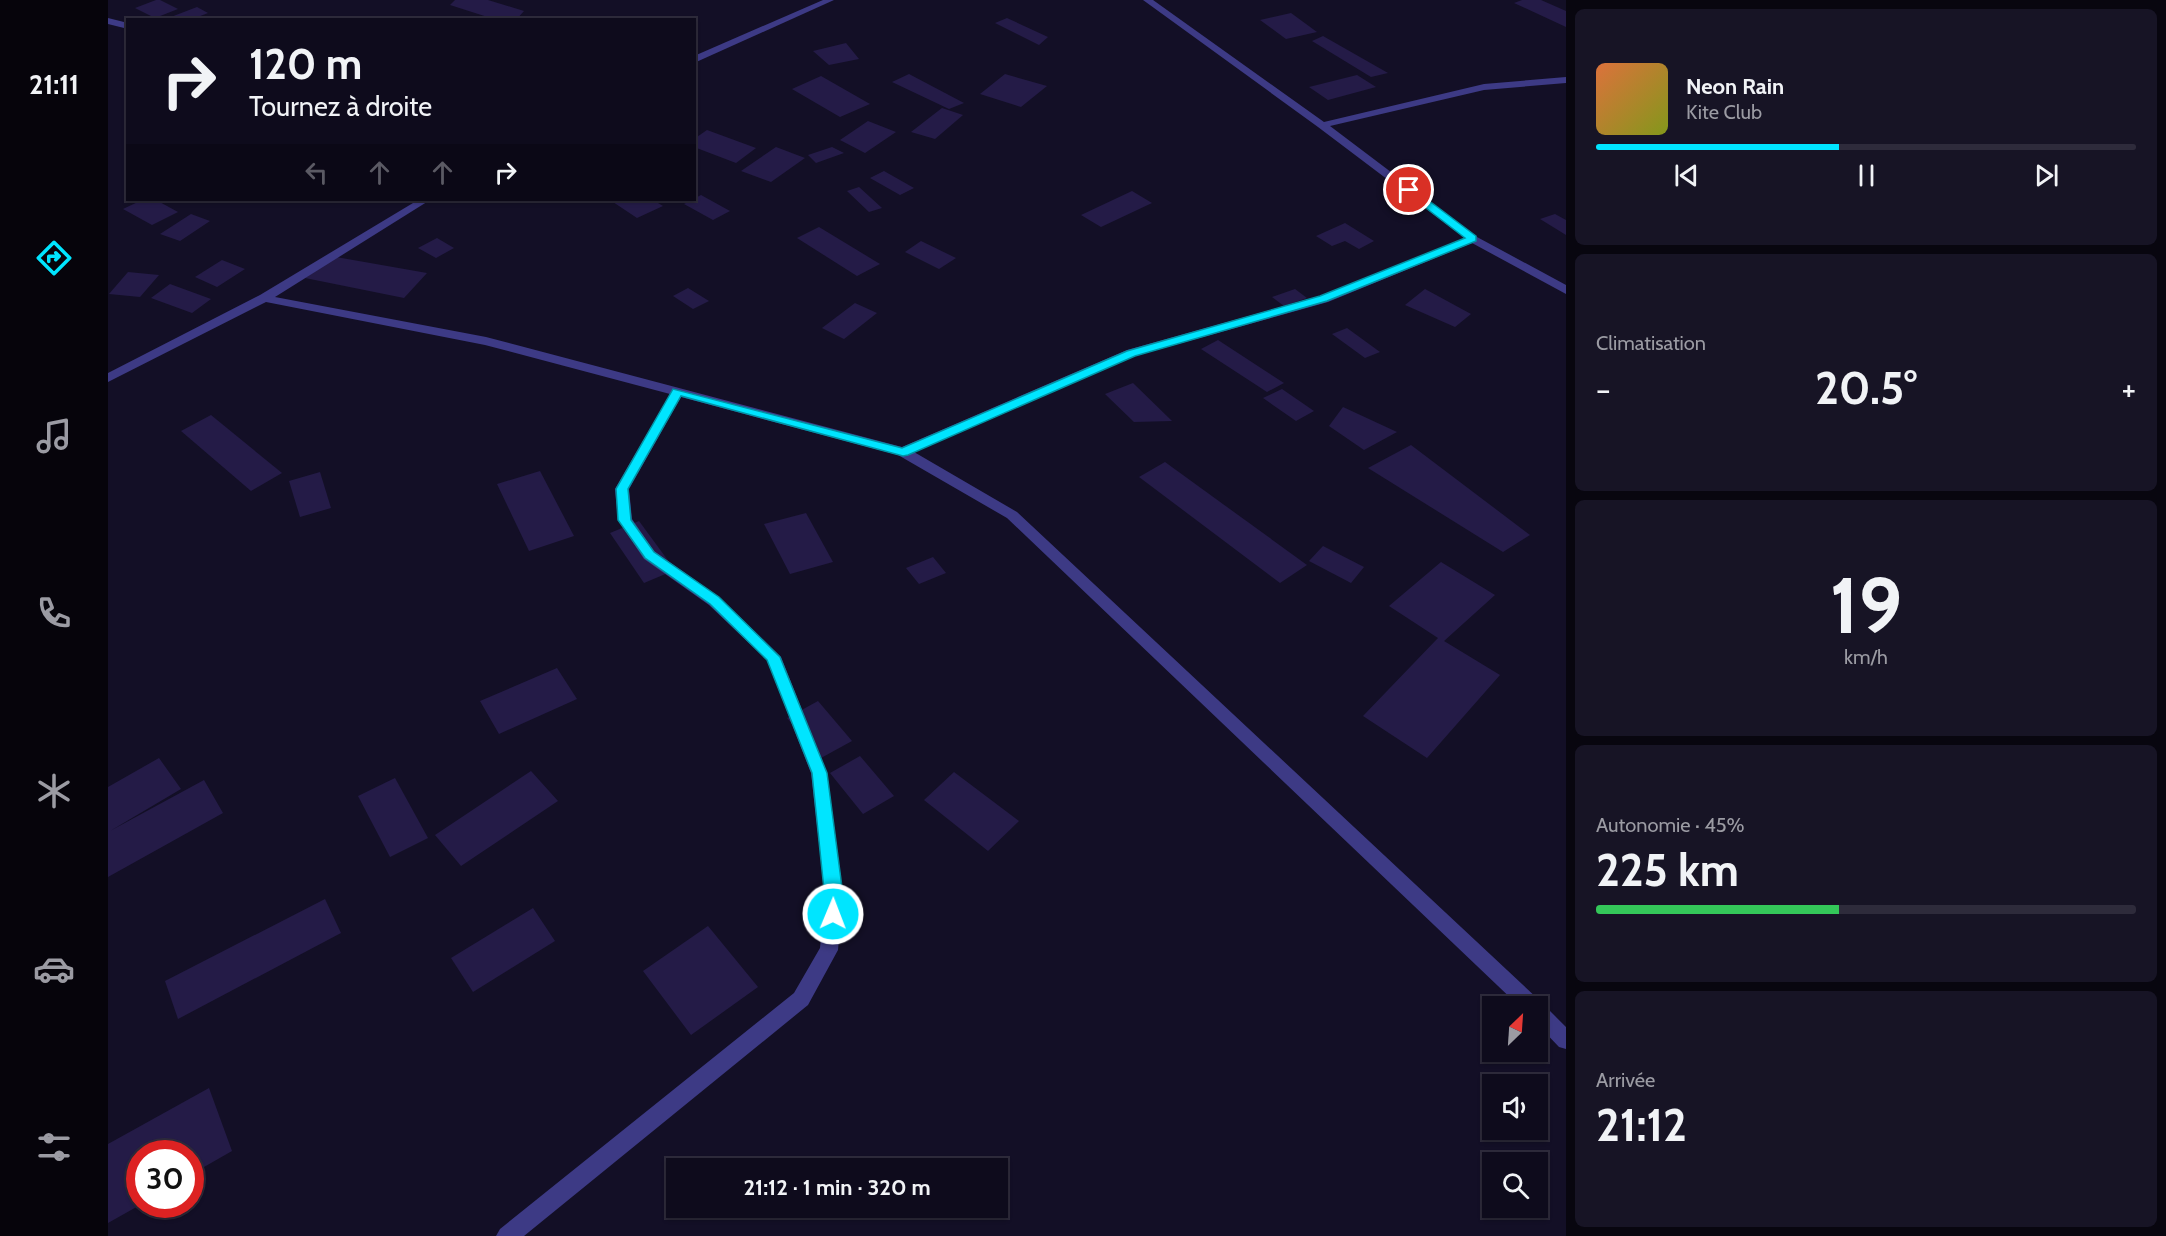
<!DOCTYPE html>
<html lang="fr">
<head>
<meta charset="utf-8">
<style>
  body { margin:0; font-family:Cabin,sans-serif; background:#171425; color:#f1f3f6; height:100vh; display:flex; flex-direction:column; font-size:22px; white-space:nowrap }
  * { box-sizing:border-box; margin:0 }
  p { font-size:20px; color:#9b9ba3 }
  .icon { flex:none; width:33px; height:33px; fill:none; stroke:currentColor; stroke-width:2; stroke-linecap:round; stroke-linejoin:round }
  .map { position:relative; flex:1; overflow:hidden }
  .side { display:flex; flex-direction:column; gap:9px; padding:9px; background:#08060f; width:600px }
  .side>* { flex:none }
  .top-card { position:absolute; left:18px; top:18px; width:570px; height:183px; border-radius:0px; box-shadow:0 2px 4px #0004,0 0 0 2px #2e2b3b; background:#0e0b1c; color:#f1f3f6; overflow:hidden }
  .needle { width:39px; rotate:25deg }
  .controls { position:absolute; left:1374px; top:996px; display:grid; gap:12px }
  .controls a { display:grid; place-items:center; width:66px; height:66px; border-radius:0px; background:#0e0b1c; box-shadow:0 2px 4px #0004,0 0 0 2px #2e2b3b; font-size:30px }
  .speed { position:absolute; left:18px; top:1140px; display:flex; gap:12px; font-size:30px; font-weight:700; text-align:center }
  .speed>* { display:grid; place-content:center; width:78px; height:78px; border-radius:50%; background:#0e0b1c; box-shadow:0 2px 4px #0004,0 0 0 2px #2e2b3b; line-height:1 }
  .speed .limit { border:9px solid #d22; background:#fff; color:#111 }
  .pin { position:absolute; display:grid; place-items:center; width:51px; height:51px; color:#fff; margin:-26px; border:3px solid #fff; border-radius:50%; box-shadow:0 2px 6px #0007 }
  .me { position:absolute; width:66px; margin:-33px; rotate:1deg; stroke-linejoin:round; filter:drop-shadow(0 0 4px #0008) }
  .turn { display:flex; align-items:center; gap:21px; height:126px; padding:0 24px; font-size:27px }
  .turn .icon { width:78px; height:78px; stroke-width:2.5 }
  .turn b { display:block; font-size:42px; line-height:51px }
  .lanes { display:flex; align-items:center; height:57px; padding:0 24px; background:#0003; justify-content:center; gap:30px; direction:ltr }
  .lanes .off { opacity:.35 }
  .big { font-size:45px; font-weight:700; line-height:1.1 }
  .side .widget { flex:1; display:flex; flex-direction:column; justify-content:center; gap:9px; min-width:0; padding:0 21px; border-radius:9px; background:#171425 }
  .side .dial { align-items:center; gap:0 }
  .dial b { font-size:78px; line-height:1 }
  .song { display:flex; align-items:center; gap:18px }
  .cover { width:72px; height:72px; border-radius:9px; background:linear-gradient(135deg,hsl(20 70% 55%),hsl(70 70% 35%)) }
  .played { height:6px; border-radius:3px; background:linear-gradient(90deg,#00e5ff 45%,#2e2b3b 45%) }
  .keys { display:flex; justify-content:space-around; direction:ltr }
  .heat { display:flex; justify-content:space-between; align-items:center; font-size:33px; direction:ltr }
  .charge { height:9px; border-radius:4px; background:linear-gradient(90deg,#34c759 45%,#2e2b3b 0) }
  .trip { position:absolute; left:558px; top:1158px; width:342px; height:60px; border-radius:0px; background:#0e0b1c; box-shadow:0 2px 4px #0004,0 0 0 2px #2e2b3b; font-weight:700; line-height:60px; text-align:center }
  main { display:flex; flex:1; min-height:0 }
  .dock { display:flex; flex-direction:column; width:108px; justify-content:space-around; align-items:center; background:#06040b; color:#9b9ba3 }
  .dock .icon { width:42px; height:42px }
  .dock .current { color:#00e5ff }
  .dock b { font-size:27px; color:#f1f3f6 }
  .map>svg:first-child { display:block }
  .building { fill:#241b47 }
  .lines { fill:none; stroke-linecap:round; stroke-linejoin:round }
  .street { fill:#3d3a85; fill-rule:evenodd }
  .route { fill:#00e5ff; stroke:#0095a6; stroke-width:1.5 }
</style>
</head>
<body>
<main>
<nav class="dock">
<b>21:11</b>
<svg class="icon current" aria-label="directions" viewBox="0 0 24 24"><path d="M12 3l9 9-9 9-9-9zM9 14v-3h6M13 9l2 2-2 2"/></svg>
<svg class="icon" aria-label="music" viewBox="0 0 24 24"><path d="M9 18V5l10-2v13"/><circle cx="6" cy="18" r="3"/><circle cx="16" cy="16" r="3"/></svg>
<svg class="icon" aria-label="phone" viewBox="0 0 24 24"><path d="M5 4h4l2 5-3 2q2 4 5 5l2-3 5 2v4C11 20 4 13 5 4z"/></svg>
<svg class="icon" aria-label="climate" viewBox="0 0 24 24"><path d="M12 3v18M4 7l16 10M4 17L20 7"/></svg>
<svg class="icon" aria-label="car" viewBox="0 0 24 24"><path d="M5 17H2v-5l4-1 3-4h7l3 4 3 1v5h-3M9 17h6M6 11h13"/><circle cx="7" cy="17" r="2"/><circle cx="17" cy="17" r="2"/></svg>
<svg class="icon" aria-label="filters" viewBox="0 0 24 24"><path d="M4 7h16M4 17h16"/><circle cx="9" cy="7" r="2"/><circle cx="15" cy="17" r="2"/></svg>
</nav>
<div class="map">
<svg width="1458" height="1236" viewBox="0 0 1458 1236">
  <rect width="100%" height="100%" fill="#130f26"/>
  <g class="building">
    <polygon points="48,0 52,0 70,9 47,18 27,8"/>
    <polygon points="347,0 380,0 416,11 408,20 389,20 342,5"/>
    <polygon points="1414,0 1433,0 1458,11 1458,27 1406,3"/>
    <polygon points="89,7 100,13 82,20 55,20"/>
    <polygon points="1183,13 1209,32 1178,39 1152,20"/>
    <polygon points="899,18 940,37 931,45 887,23"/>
    <polygon points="1215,36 1280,73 1263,77 1204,41"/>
    <polygon points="738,43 751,59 721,65 705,51"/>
    <polygon points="801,74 856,103 841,109 784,82"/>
    <polygon points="897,74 939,86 913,107 872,94"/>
    <polygon points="1249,75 1268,87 1220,100 1201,87"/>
    <polygon points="713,76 762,104 732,117 684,89"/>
    <polygon points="834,108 855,115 827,139 803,132"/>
    <polygon points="760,121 788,132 757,153 732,140"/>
    <polygon points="599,130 648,148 628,163 586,147 586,139"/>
    <polygon points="668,147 697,158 663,182 633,171"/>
    <polygon points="724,147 736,153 708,163 700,155"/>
    <polygon points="776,171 806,188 792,195 762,178"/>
    <polygon points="751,187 774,208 761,212 739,191"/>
    <polygon points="1024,191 1044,203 993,227 973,215"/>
    <polygon points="593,195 622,211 605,220 576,204"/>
    <polygon points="34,200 48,200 70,212 44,225 15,209"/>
    <polygon points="502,200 545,200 555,206 529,218"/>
    <polygon points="83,214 102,221 72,241 52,234"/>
    <polygon points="1447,214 1458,220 1458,235 1432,219"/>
    <polygon points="1237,223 1266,241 1251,249 1237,241 1224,246 1208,236"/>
    <polygon points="711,227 772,264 749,276 689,238"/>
    <polygon points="329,238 346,248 328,258 310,248"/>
    <polygon points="813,241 848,258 831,269 797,252"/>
    <polygon points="228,257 319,273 296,298 197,278"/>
    <polygon points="114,260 137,269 109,287 87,277"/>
    <polygon points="20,272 51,275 32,297 1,294"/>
    <polygon points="62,284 103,299 84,313 43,298"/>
    <polygon points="580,288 601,301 585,309 565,296"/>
    <polygon points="1187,289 1199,298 1176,306 1164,297"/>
    <polygon points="1317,289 1363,314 1347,327 1297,305"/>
    <polygon points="747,303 769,313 736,339 714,328"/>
    <polygon points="1239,328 1272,352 1257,358 1224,334"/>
    <polygon points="1110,340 1176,383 1159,392 1093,349"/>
    <polygon points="1025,383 1064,421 1026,422 997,394"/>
    <polygon points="1174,389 1206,411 1188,421 1155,398"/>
    <polygon points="1235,407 1289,432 1256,450 1221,426"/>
    <polygon points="103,415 174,473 143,491 73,431"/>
    <polygon points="1303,445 1422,535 1395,552 1260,468"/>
    <polygon points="1057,462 1199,565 1172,583 1031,477"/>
    <polygon points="432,471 466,536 421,551 389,484"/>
    <polygon points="212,472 223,508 192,517 181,481"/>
    <polygon points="698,513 725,562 682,574 656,524"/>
    <polygon points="531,521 567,570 536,583 502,533"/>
    <polygon points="1215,546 1256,567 1243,583 1201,561"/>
    <polygon points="825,557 838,573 811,584 798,568"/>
    <polygon points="1333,562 1387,595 1336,641 1392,675 1319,758 1255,716 1330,638 1281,606"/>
    <polygon points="449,668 469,699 391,734 372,701"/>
    <polygon points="710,701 744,741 713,758 679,718"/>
    <polygon points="752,756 786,796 755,814 722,773"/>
    <polygon points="51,758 73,789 2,831 96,780 115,813 0,877 0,787"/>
    <polygon points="423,771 450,801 353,866 327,835"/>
    <polygon points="846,772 911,821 880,851 816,800"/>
    <polygon points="287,778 320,838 282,857 250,796"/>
    <polygon points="217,899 233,933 70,1019 57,981"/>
    <polygon points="425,908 447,941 365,992 343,958"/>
    <polygon points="600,926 650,987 583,1035 535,971"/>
    <polygon points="101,1088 124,1151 82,1175 82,1154 32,1154 32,1205 0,1223 0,1144"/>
  </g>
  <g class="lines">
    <g class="street">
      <polygon points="715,0 726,0 586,63 586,56"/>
      <polygon points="1035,0 1045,0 1216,122 1376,84 1458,77 1458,83 1376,90 1222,126 1369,237 1458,285 1458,294 1364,243 1220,302 1027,356 806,452 909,512 1431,1000 1458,1027 1458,1049 1451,1047 1430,1025 1430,1006 1411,1006 899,518 790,455 573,397 521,489 524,519 546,551 611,597 673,657 719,773 735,895 730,950 700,1005 416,1236 388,1236 392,1229 686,993 712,948 717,895 703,773 659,660 601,605 536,559 510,520 507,489 562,394 377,345 158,302 0,382 0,373 152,295 310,200 322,200 167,297 378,337 794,447 1019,350 1212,296 1357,238 1210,127"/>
      <polygon points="0,18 20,23 20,29 0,24"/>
    </g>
  </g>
  <polygon class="route" points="1297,188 1304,188 1368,236 1368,241 1219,301 1027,356 800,455 795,456 573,396 520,489 523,520 546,552 611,597 672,657 719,773 735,895 730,919 725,921 719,919 704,773 659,660 602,604 537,558 510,520 508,489 565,389 794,448 1019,351 1212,296 1357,238 1297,192"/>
</svg>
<div class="controls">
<a><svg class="needle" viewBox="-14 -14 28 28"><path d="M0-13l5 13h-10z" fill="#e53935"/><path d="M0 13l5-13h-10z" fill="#9b9ba3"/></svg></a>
<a><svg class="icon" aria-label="sound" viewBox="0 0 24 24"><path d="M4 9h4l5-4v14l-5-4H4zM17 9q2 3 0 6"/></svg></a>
<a><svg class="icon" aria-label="search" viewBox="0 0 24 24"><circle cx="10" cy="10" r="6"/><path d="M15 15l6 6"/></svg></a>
</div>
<div class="speed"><div class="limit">30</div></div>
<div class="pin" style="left:1301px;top:190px;background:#d93025"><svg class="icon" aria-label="arrive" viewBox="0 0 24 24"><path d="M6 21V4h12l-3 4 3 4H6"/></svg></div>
<svg class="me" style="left:725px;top:914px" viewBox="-20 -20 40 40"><circle r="17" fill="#00e5ff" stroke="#fff" stroke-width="3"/><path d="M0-11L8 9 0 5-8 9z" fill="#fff"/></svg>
<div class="trip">21:12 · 1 min · 320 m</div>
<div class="top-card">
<div class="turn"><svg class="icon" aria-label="right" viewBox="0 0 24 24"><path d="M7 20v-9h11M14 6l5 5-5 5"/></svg><div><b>120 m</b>Tournez à droite</div></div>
<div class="lanes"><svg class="icon off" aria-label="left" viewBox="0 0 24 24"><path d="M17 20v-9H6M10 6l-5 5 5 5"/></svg><svg class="icon off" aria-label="ahead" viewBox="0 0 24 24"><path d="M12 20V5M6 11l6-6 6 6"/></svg><svg class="icon off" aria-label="ahead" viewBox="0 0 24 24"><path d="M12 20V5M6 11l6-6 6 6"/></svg><svg class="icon" aria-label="right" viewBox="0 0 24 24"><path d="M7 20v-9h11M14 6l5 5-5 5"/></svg></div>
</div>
</div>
<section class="side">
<div class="widget">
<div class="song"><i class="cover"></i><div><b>Neon Rain</b><p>Kite Club</p></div></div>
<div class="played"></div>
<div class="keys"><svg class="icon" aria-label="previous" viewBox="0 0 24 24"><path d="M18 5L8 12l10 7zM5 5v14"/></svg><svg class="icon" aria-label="pause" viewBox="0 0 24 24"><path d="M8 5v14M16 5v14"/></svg><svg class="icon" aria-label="next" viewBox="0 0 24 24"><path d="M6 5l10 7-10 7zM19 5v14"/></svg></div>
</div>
<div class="widget"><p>Climatisation</p>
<div class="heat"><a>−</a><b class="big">20.5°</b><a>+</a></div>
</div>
<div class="widget dial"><b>19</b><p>km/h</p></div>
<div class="widget"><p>Autonomie · 45%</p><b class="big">225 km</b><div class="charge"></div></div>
<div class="widget"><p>Arrivée</p><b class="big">21:12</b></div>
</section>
</main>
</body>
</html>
